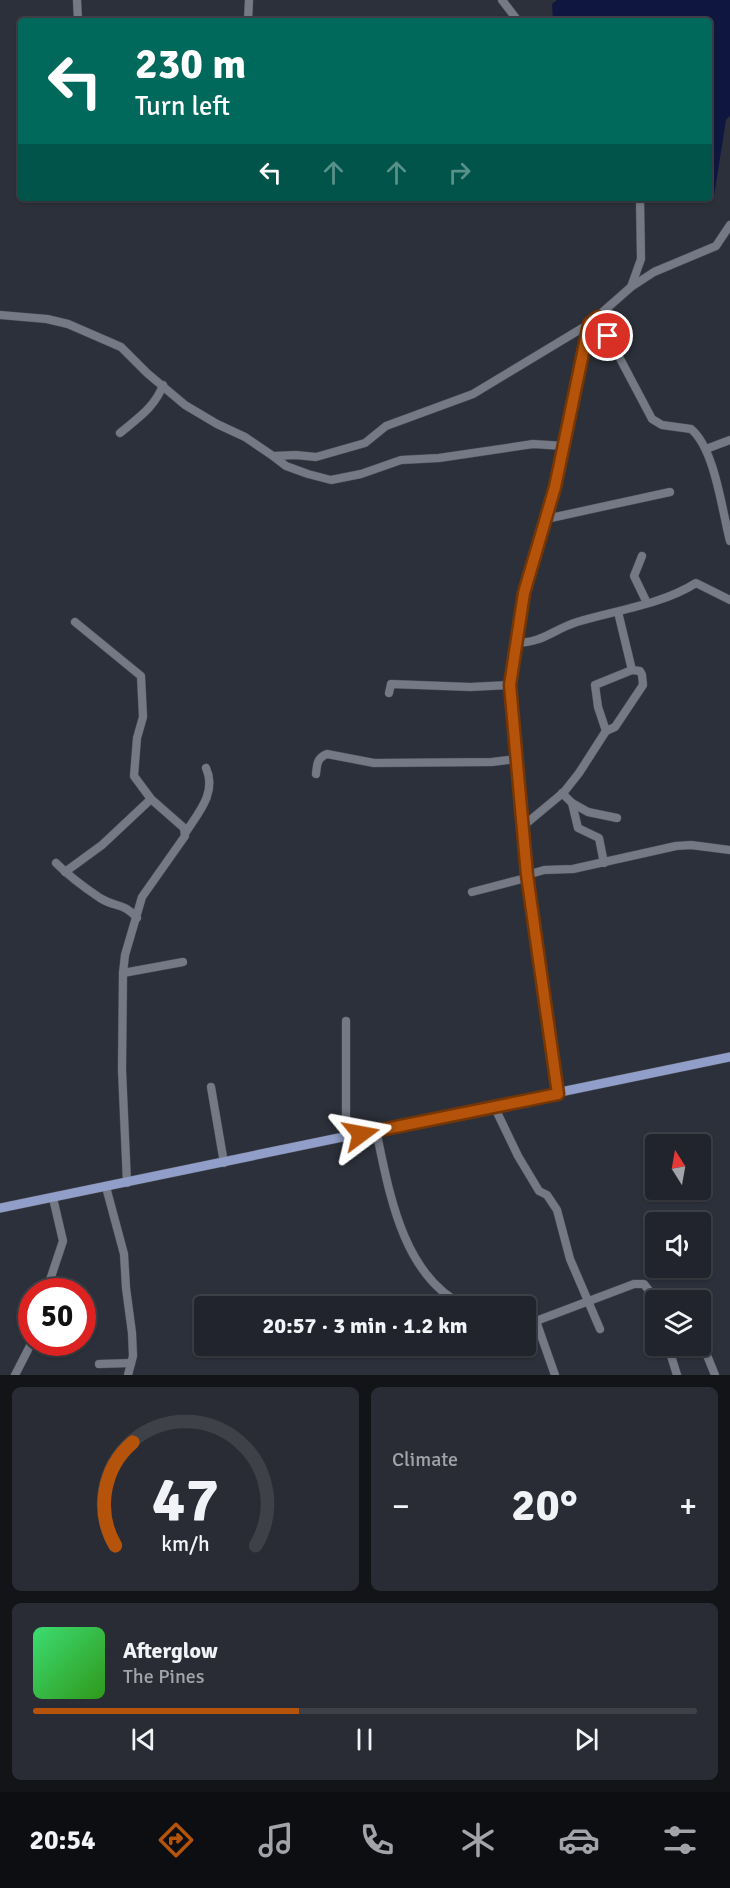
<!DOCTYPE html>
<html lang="en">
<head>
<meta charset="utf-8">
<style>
  body { margin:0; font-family:Signika,sans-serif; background:#292c34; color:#f1f3f6; height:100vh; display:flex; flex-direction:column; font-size:22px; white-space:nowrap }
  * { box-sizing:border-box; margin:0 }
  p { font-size:20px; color:#a2a4a9 }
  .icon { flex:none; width:33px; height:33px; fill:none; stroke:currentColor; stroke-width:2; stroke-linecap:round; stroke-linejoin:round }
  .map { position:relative; height:1375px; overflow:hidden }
  .drawer { display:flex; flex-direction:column; gap:12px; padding:12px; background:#121418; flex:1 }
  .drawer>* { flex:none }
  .guide { position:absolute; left:18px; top:18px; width:694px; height:183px; border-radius:6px; box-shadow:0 2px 4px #0004,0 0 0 2px #3e4148; background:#00695c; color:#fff; overflow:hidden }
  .needle { width:39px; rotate:349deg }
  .fabs { position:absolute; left:645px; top:1134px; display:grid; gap:12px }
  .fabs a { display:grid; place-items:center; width:66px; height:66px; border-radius:6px; background:#21242c; box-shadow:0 2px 4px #0004,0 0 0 2px #3e4148; font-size:30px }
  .speed { position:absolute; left:18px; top:1278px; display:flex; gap:12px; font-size:30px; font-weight:700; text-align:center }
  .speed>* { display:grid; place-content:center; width:78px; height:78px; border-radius:50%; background:#21242c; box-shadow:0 2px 4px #0004,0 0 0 2px #3e4148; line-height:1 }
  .speed .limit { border:9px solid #d22; background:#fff; color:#111 }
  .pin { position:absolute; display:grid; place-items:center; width:51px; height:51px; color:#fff; margin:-26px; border:3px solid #fff; border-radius:50%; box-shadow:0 2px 6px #0007 }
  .me { position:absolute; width:66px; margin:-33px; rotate:77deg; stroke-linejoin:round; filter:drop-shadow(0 0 4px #0008) }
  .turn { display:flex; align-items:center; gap:21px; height:126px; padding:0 18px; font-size:27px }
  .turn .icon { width:78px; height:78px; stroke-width:2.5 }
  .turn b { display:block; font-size:42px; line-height:51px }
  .lanes { display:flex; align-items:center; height:57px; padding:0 18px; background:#0003; justify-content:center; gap:30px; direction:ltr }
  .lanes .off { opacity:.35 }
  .big { font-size:45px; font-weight:700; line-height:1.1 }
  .drawer .widget { flex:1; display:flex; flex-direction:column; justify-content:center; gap:9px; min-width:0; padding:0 21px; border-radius:9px; background:#292c34 }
  .drawer .dial { align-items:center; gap:0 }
  .dial svg { height:156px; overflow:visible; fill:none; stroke:#3e4148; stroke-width:7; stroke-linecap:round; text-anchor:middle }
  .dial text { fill:#f1f3f6; stroke:none }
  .song { display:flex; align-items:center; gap:18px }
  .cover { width:72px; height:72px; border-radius:9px; background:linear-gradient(135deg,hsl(140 70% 55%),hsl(110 70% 35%)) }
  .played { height:6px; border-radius:3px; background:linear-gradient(90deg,#b45309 40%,#3e4148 40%) }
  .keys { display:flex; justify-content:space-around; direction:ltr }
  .heat { display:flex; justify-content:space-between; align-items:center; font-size:33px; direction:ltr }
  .drawer .tiles { flex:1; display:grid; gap:12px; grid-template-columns:1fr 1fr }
  .widget:last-child { grid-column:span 2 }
  .trip { position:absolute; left:194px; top:1296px; width:342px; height:60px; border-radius:6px; background:#21242c; box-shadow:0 2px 4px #0004,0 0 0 2px #3e4148; font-weight:700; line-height:60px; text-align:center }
  .tabs { display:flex; height:96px; justify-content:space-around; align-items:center; background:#0d0e12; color:#a2a4a9 }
  .tabs .icon { width:42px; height:42px }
  .tabs .on { color:#b45309 }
  .tabs b { font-size:27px; color:#f1f3f6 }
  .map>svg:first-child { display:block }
  .water { fill:#0f1740 }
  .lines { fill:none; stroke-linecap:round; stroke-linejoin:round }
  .minor-casing { stroke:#494c54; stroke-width:9 }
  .major-casing { stroke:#494c54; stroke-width:10 }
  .minor { stroke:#747985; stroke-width:8 }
  .major { stroke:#909ec9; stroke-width:9 }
  .route-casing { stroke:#753606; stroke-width:15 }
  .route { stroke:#b45309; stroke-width:10 }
</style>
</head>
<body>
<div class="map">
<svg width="730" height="1375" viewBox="0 0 730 1375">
  <rect width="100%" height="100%" fill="#2c303a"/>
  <polygon class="water" points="557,0 730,0 730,116 726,120 714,196 710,194 710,21 553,21 552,4"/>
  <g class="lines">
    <g class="minor-casing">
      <g id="minor">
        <polyline points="77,0 78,21"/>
        <polyline points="502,0 518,21"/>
        <polyline points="248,21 249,0"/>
        <polyline points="631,287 654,272 716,246 730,225"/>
        <polyline points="0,315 47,319 68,324 121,347 147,373 185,405 217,424 245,437 273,456 296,455 316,457 365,443 386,426 473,394 589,324"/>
        <path d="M598 317 652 419 662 425 691 429C715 449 722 511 730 541"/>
        <path d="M120 433C138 418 155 407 163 385"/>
        <polyline points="706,449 730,440"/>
        <polyline points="273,456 286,466 308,474 331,480 361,474 401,460 439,458 533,444 564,446"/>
        <polyline points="546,519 670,492"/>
        <polyline points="642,556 634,576 647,603"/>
        <polyline points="75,622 141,676 143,717 137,738 134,776 151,799 184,828 185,836 142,897 125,955 123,973 122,1070 127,1183"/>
        <path d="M516 643C545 642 552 630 577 622 616 610 661 605 696 583L730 600"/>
        <polyline points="389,693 391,684 470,687 510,685"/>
        <polyline points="606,731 598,707 595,685 632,670"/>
        <path d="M316 774C317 764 317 758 327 754L374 763 492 762 516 759"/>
        <polyline points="562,793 572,803 578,828 599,838 604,863"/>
        <polyline points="572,803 588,812 617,818"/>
        <polyline points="522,827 564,792 579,773 606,731 615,727 643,685 642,675 640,671 632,670 618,612"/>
        <path d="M186 832C199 812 217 792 206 768"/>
        <path d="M56 863C69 876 85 888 100 898 116 908 123 902 137 918"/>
        <polyline points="65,872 102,845 151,799"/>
        <polyline points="527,875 544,870 573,869 676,846 691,845 730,850"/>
        <polyline points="472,892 526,878 528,879"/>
        <polyline points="123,973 183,962"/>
        <polyline points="346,1021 346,1138"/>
        <polyline points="211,1087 224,1163"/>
        <polyline points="558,1094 527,875 510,685 524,593 556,487 589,324 631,287 641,259 640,198"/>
        <polyline points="494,1106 518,1156 539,1191 547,1195 557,1210 570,1259 600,1329"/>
        <path d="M376 1130C389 1191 402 1276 465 1306"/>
        <polyline points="106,1187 124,1254 126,1288 132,1333 133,1356 128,1375"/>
        <polyline points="46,1292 63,1241 53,1198"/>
        <polyline points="653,1296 674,1293 678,1300"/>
        <polyline points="525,1325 536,1321"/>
        <polyline points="700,1338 715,1375"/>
        <polyline points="668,1346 677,1375"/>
        <polyline points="99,1364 131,1363"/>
        <polyline points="15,1375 32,1342"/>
        <polyline points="555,1375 536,1321 634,1284 644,1284 653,1296 656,1304"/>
      </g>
    </g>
    <g class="major-casing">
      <polyline id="major" points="0,1208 730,1057"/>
    </g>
    <use href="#minor" class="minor"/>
    <use href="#major" class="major"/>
  </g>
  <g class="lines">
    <g class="route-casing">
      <polyline id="route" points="361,1134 558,1094 527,875 510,685 524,593 555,487 589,324 598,317 608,336"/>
    </g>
    <use href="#route" class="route"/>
  </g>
</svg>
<div class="fabs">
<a><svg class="needle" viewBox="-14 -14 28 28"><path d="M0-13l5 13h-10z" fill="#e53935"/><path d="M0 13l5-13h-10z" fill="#a2a4a9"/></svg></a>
<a><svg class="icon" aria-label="sound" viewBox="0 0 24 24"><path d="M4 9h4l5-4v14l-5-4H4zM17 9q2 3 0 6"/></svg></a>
<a><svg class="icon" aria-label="layers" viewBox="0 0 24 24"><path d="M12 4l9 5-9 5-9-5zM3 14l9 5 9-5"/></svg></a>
</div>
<div class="speed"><div class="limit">50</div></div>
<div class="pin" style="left:608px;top:336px;background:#d93025"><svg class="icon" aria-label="arrive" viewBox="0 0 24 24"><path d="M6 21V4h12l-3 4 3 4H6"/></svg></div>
<svg class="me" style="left:361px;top:1134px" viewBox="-20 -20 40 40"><path d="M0-17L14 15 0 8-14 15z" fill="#b45309" stroke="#fff" stroke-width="4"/></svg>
<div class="trip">20:57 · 3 min · 1.2 km</div>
<div class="guide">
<div class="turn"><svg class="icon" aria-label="left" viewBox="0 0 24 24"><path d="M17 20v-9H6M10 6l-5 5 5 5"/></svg><div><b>230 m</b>Turn left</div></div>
<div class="lanes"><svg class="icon" aria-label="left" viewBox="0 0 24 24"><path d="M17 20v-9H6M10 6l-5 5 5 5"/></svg><svg class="icon off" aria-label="ahead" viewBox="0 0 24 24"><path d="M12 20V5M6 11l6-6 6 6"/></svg><svg class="icon off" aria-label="ahead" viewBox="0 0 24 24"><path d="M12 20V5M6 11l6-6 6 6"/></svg><svg class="icon off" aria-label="right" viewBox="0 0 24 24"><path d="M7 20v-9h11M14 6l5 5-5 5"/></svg></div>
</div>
</div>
<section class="drawer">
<div class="tiles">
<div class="widget dial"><svg viewBox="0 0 100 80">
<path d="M14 69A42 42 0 1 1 86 69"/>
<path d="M14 69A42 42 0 0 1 23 16" stroke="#b45309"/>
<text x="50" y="56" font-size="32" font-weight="700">47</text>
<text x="50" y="72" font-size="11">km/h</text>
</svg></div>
<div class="widget"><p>Climate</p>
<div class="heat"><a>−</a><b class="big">20°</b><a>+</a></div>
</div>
<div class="widget">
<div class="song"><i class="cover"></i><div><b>Afterglow</b><p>The Pines</p></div></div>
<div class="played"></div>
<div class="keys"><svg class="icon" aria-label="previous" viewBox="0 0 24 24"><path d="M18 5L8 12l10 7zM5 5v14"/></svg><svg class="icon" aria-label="pause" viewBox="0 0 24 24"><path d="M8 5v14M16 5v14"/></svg><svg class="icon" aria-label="next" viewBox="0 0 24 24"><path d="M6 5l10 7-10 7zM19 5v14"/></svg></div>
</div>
</div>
</section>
<nav class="tabs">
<b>20:54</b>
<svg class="icon on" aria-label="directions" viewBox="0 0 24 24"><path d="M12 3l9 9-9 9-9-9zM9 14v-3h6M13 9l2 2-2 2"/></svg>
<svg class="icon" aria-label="music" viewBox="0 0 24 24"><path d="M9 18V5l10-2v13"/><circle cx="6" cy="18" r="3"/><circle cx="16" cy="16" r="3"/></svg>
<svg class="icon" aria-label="phone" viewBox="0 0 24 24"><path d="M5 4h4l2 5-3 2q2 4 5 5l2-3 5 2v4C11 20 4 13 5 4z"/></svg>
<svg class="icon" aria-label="climate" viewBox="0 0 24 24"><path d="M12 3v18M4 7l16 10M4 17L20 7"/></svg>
<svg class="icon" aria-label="car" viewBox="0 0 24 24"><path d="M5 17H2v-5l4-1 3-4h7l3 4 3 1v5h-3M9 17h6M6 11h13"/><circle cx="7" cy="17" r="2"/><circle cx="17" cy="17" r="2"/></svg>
<svg class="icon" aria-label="filters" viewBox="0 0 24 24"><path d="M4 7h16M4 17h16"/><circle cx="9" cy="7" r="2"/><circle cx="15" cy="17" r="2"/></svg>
</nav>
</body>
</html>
